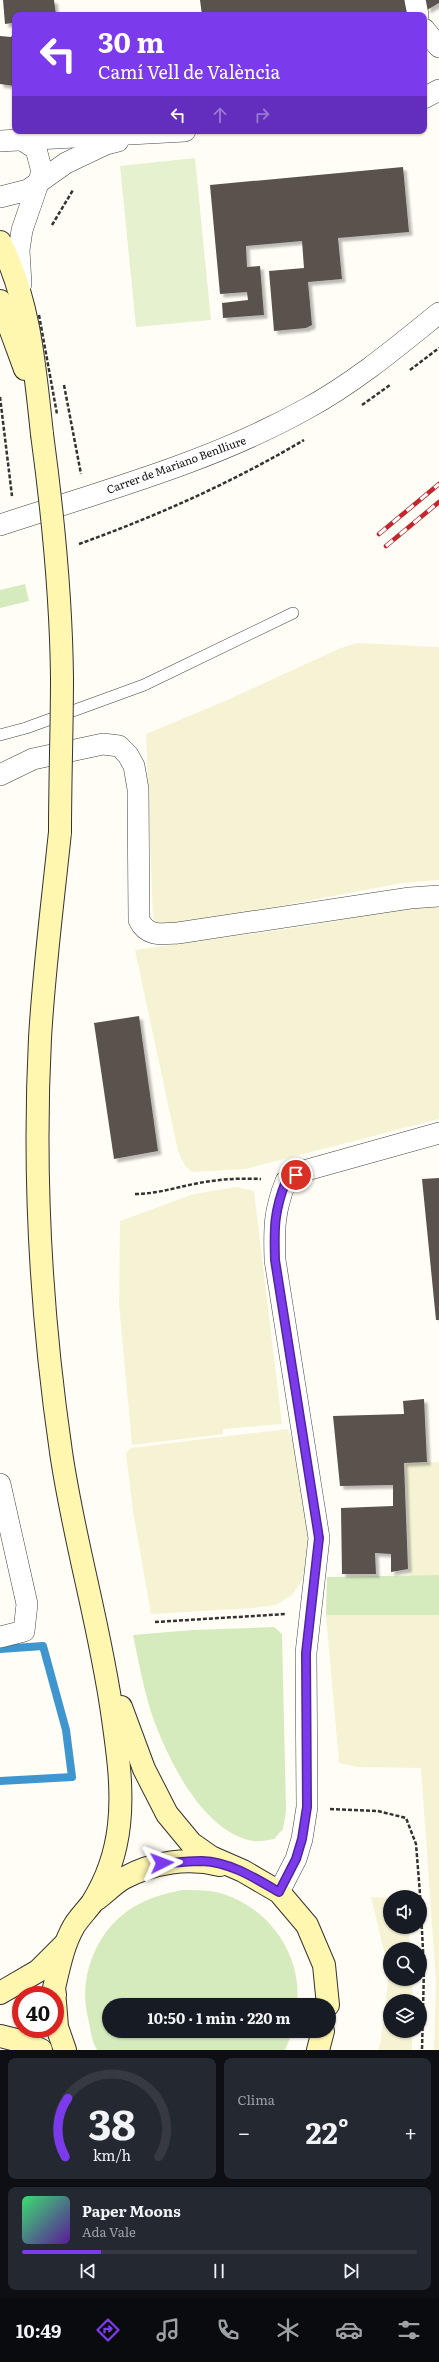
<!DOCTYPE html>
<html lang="es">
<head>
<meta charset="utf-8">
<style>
  body { margin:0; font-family:Literata,serif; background:#242831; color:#f1f3f6; height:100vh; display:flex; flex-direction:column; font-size:15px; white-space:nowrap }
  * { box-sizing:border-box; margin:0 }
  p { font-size:13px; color:#9ea1a6 }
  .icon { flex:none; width:22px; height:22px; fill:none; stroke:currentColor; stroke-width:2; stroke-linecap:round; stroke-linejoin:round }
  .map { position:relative; height:2050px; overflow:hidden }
  .sheet { display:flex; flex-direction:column; gap:8px; padding:8px; background:#0d0f14; flex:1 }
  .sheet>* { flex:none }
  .guide { position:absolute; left:12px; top:12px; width:415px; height:122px; border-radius:8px; box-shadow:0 1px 3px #0004; background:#7c3aed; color:#fff; overflow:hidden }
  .fabs { position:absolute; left:383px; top:1890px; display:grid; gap:8px }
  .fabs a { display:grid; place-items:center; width:44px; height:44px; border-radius:50%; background:#171b24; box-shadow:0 1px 3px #0004; font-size:20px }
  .speed { position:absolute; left:12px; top:1986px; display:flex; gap:8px; font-size:20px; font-weight:700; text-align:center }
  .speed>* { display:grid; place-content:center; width:52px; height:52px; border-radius:50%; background:#171b24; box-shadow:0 1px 3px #0004; line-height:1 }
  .speed .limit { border:6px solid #d22; background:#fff; color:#111 }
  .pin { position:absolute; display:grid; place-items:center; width:34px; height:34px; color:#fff; margin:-17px; border:2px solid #fff; border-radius:50%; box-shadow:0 1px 4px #0007 }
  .me { position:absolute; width:44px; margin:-22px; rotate:87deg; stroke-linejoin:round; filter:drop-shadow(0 0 3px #0008) }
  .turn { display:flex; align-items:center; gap:14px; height:84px; padding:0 20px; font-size:18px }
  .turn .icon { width:52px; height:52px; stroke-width:2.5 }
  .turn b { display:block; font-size:28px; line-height:34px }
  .lanes { display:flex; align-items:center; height:38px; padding:0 20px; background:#0003; justify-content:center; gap:20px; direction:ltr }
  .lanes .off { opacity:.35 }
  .big { font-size:30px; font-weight:700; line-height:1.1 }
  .sheet .tile { flex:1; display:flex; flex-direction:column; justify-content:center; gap:6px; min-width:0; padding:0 14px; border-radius:8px; background:#242831 }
  .sheet .dial { align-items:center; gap:0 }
  .dial svg { height:104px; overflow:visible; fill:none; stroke:#363941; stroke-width:7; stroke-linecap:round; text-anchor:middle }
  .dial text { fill:#f1f3f6; stroke:none }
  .song { display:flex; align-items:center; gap:12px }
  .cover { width:48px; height:48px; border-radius:6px; background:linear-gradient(135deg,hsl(140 70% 55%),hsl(270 70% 35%)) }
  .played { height:4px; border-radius:2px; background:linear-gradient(90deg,#7c3aed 20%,#363941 20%) }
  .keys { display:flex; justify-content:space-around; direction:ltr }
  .heat { display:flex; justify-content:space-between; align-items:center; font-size:22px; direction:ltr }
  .sheet .tiles { flex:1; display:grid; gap:8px; grid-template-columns:1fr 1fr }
  .tile:last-child { grid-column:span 2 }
  .trip { position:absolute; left:102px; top:1998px; width:234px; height:40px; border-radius:20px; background:#171b24; box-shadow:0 1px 3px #0004; font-weight:700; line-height:40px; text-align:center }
  .tab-bar { display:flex; height:64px; justify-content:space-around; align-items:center; background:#090b0e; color:#9ea1a6 }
  .tab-bar .icon { width:28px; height:28px }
  .tab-bar .selected { color:#7c3aed }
  .tab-bar b { font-size:18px; color:#f1f3f6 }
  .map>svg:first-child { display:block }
  .farmland { fill:#f6f3d4 }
  .green { fill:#d5ebbd }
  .pitch { fill:#e6f2cf }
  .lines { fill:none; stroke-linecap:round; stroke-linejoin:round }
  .stream { stroke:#3f96cf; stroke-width:8 }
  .building { fill:#5a524d; filter:url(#shadow) }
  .lane-casing { stroke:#444; stroke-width:12 }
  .street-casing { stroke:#444; stroke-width:22 }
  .secondary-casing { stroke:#333; stroke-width:24 }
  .path { stroke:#333; stroke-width:2.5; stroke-dasharray:4 2; stroke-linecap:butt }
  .lane { stroke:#fff; stroke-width:11 }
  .street { stroke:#fff; stroke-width:21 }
  .secondary { stroke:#fff6b0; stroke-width:22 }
  .rail-casing { stroke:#c4262e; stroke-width:4.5 }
  .rail { stroke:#fff; stroke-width:3; stroke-dasharray:9; stroke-linecap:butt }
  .secondary-bridge-casing { stroke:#333; stroke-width:24; stroke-linecap:butt }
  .path-bridge { stroke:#333; stroke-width:2.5; stroke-dasharray:4 2; stroke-linecap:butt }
  .secondary-bridge { stroke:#fff6b0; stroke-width:22 }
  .route-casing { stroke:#51269a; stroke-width:10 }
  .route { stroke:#7c3aed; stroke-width:7 }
  .labels { text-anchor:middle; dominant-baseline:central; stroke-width:4; stroke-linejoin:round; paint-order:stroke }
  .street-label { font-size:11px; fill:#111; stroke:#fff }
</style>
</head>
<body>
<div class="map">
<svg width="439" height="2050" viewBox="0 0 439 2050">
  <defs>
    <filter id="shadow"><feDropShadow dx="3.5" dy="3.5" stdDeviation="1" flood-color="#0004"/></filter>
  </defs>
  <rect width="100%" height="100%" fill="#fffdf5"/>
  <g class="farmland">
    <polygon points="357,643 439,647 439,880 402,883 169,927 159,924 153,918 146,734 225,701 341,648"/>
    <polygon points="439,906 439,1119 245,1169 192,1172 185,1166 178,1151 135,950 307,926 405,908"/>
    <polygon points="237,1187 254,1191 282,1424 223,1429 223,1434 132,1445 119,1304 120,1221 194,1194"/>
    <polygon points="288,1429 296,1449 309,1544 308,1561 301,1582 292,1595 276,1605 253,1608 151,1614 133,1511 126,1453 131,1448"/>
    <polygon points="439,1462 439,1575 410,1576 406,1464"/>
    <polygon points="326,1615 439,1615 439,2050 434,2050 436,1981 421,1768 357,1767 339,1763"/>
    <polygon points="371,1897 390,1898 390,1927 409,1927 410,1949 390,1949 390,1979 412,1979 413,2001 390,2001 390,2031 412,2031 412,2050 378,2050 381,2041 389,1972"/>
  </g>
  <g class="green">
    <polygon points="25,584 29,601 0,608 0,590"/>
    <polygon points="439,1575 439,1615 326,1615 327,1577"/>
    <path d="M274 1627 282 1634 286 1811 283 1829 274 1839C268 1840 259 1842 253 1841 203 1832 169 1761 153 1718 144 1691 139 1663 133 1635L193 1630Z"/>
    <path d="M182 1890C193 1890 205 1890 216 1892 266 1904 303 1953 297 2005H109V2031H293L285 2050H97C91 2040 91 2030 88 2018 77 1975 99 1924 139 1904 152 1897 167 1893 182 1890Z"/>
  </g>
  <polygon class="pitch" points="195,158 211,320 136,327 120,166"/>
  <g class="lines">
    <polyline class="stream" points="0,1649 43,1646 66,1730 72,1777 0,1781"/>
  </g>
  <g class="building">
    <polygon points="3,0 54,0 56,15 15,15 15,86 0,84 0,36 11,37 14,32 12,23 5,24"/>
    <polygon points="200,0 406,0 407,15 202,15"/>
    <polygon points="426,0 439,0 439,3 427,10"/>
    <polygon points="403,167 409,232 338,238 342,279 308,282 312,325 306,328 274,331 269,271 304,268 302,241 246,246 247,267 260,266 264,315 223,318 222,303 248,300 247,292 220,294 210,185"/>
    <polygon points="139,1016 158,1151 114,1159 94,1023"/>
    <polygon points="439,1178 439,1320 436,1320 422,1179"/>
    <polygon points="424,1399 427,1462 404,1463 408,1569 391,1572 391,1554 375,1553 376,1574 342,1574 341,1508 393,1506 393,1485 340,1486 333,1416 404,1414 403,1401"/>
  </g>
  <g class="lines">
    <g class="lane-casing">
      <polyline id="lane" points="0,735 26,728 144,685 293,613"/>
    </g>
    <g class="street-casing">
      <g id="street">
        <polyline points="415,0 418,15"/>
        <polyline points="424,29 439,47"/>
        <polyline points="424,98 439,90"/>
        <polyline points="0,141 185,131"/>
        <polyline points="0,197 28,190 66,163 106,144 118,141"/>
        <polyline points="21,284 19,250 22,230 42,172 36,149 22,140"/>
        <path d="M0 525C103 491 211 462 306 409 354 383 397 347 439 313"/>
        <path d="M0 775 33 759 103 744 119 746 128 755 134 766 138 789 139 920C147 937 162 934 178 933L410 898 439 896"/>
        <polyline points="0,1484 27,1604 24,1631 0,1637"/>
        <path d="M279 1892 296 1859 302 1839 307 1807 306 1653 319 1538 275 1260C274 1228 274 1211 286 1181L307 1170 439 1133"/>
      </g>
    </g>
    <g class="secondary-casing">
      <g id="secondary">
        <path d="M0 242C30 301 35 370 42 434"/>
        <polyline points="0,301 25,369"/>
        <polyline points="121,1707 144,1769 167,1814 191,1843 211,1857 243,1871 279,1892 307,1925 324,1965 328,2005"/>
        <path d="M97 1899C106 1892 115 1883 124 1878 154 1862 188 1857 220 1865"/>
        <polyline points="0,1993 38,1971 65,1944"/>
        <path d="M55 1995 54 1988C59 1967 63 1945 74 1926 79 1918 86 1911 92 1903 107 1879 116 1853 119 1825 123 1790 118 1754 113 1719 101 1629 74 1542 61 1452 41 1315 33 1176 40 1038 44 969 53 900 60 832"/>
        <polyline points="55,2002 57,2027 65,2050"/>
        <polyline points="0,2036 24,2042 41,2050"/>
        <polyline points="318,2050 323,2031"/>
      </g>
    </g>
    <g class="path">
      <polyline points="52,225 73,190"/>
      <polyline points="410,370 439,348"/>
      <polyline points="64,385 81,474"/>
      <polyline points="0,397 12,496"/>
      <polyline points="362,405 390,385"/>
      <path d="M79 544C157 516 233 482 304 440"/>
      <path d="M135 1194C157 1194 177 1187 199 1183 220 1179 241 1178 261 1179"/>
      <polyline points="155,1622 286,1614"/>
      <polyline points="330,1809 378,1811 406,1818 416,1844 420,1894 424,1969 422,2050"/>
    </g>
    <use href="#lane" class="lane"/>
    <use href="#street" class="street"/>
    <use href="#secondary" class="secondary"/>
    <g class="rail-casing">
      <g id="rail">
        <polyline points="379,534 439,484"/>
        <polyline points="386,546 439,502"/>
      </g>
    </g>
    <use href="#rail" class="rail"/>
    <g class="secondary-bridge-casing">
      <path id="secondary-bridge" d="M42 434C53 515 61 595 62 677 62 728 60 780 60 832"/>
    </g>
    <polyline class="path-bridge" points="39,315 57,414"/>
    <use href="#secondary-bridge" class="secondary-bridge"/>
  </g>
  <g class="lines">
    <g class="route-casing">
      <path id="route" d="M162 1863C175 1863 189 1861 202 1861 230 1862 255 1878 279 1892L296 1859 302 1839 307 1807 306 1653 319 1538 275 1260C274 1228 274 1211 286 1181L296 1175"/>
    </g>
    <use href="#route" class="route"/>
  </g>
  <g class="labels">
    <g class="street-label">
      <text transform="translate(176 464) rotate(-20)">Carrer de Mariano Benlliure</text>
    </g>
  </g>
</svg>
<div class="fabs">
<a><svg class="icon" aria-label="sound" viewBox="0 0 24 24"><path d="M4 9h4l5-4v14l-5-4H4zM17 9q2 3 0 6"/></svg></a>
<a><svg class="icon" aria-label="search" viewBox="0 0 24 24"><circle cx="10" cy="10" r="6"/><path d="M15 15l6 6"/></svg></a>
<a><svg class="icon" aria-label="layers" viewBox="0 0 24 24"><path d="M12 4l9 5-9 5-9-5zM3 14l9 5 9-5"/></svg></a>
</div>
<div class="speed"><div class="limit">40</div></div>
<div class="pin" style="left:296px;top:1175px;background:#d93025"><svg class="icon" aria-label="arrive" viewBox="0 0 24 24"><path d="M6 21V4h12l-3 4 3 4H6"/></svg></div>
<svg class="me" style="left:162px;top:1863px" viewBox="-20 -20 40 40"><path d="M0-17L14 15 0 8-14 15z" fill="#7c3aed" stroke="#fff" stroke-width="4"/></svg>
<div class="trip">10:50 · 1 min · 220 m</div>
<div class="guide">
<div class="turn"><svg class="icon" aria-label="left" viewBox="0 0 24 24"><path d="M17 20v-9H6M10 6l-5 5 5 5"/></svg><div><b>30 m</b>Camí Vell de València</div></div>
<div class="lanes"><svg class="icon" aria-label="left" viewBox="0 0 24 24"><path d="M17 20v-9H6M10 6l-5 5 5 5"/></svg><svg class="icon off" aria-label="ahead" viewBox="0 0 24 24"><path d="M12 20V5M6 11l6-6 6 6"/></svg><svg class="icon off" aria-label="right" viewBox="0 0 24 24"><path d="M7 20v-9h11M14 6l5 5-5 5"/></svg></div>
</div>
</div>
<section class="sheet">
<div class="tiles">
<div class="tile dial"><svg viewBox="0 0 100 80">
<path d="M14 69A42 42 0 1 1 86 69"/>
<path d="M14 69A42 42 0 0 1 16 24" stroke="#7c3aed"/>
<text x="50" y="56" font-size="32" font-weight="700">38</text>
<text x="50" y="72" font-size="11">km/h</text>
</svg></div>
<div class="tile"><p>Clima</p>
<div class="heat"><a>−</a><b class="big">22°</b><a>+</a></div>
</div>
<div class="tile">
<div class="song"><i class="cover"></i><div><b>Paper Moons</b><p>Ada Vale</p></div></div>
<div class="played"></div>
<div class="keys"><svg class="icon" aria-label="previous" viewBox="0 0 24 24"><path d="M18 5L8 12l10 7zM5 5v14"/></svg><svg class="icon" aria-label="pause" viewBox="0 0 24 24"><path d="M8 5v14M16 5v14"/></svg><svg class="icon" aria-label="next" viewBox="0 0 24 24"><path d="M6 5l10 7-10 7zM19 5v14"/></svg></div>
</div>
</div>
</section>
<nav class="tab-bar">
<b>10:49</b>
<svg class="icon selected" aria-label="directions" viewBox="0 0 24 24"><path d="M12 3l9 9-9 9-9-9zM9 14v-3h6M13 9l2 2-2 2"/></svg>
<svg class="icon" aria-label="music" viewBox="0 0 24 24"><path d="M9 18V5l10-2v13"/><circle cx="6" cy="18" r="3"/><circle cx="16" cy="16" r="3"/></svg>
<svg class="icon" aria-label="phone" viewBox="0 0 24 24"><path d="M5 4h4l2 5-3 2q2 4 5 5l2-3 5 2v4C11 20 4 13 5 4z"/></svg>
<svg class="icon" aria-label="climate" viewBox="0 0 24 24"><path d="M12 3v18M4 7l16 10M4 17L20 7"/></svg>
<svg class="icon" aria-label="car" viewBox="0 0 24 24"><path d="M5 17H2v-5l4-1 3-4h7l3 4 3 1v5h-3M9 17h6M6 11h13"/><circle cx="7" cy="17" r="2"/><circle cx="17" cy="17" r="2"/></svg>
<svg class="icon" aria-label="filters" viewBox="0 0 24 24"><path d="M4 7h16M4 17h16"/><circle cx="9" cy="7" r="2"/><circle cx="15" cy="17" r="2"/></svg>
</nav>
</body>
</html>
